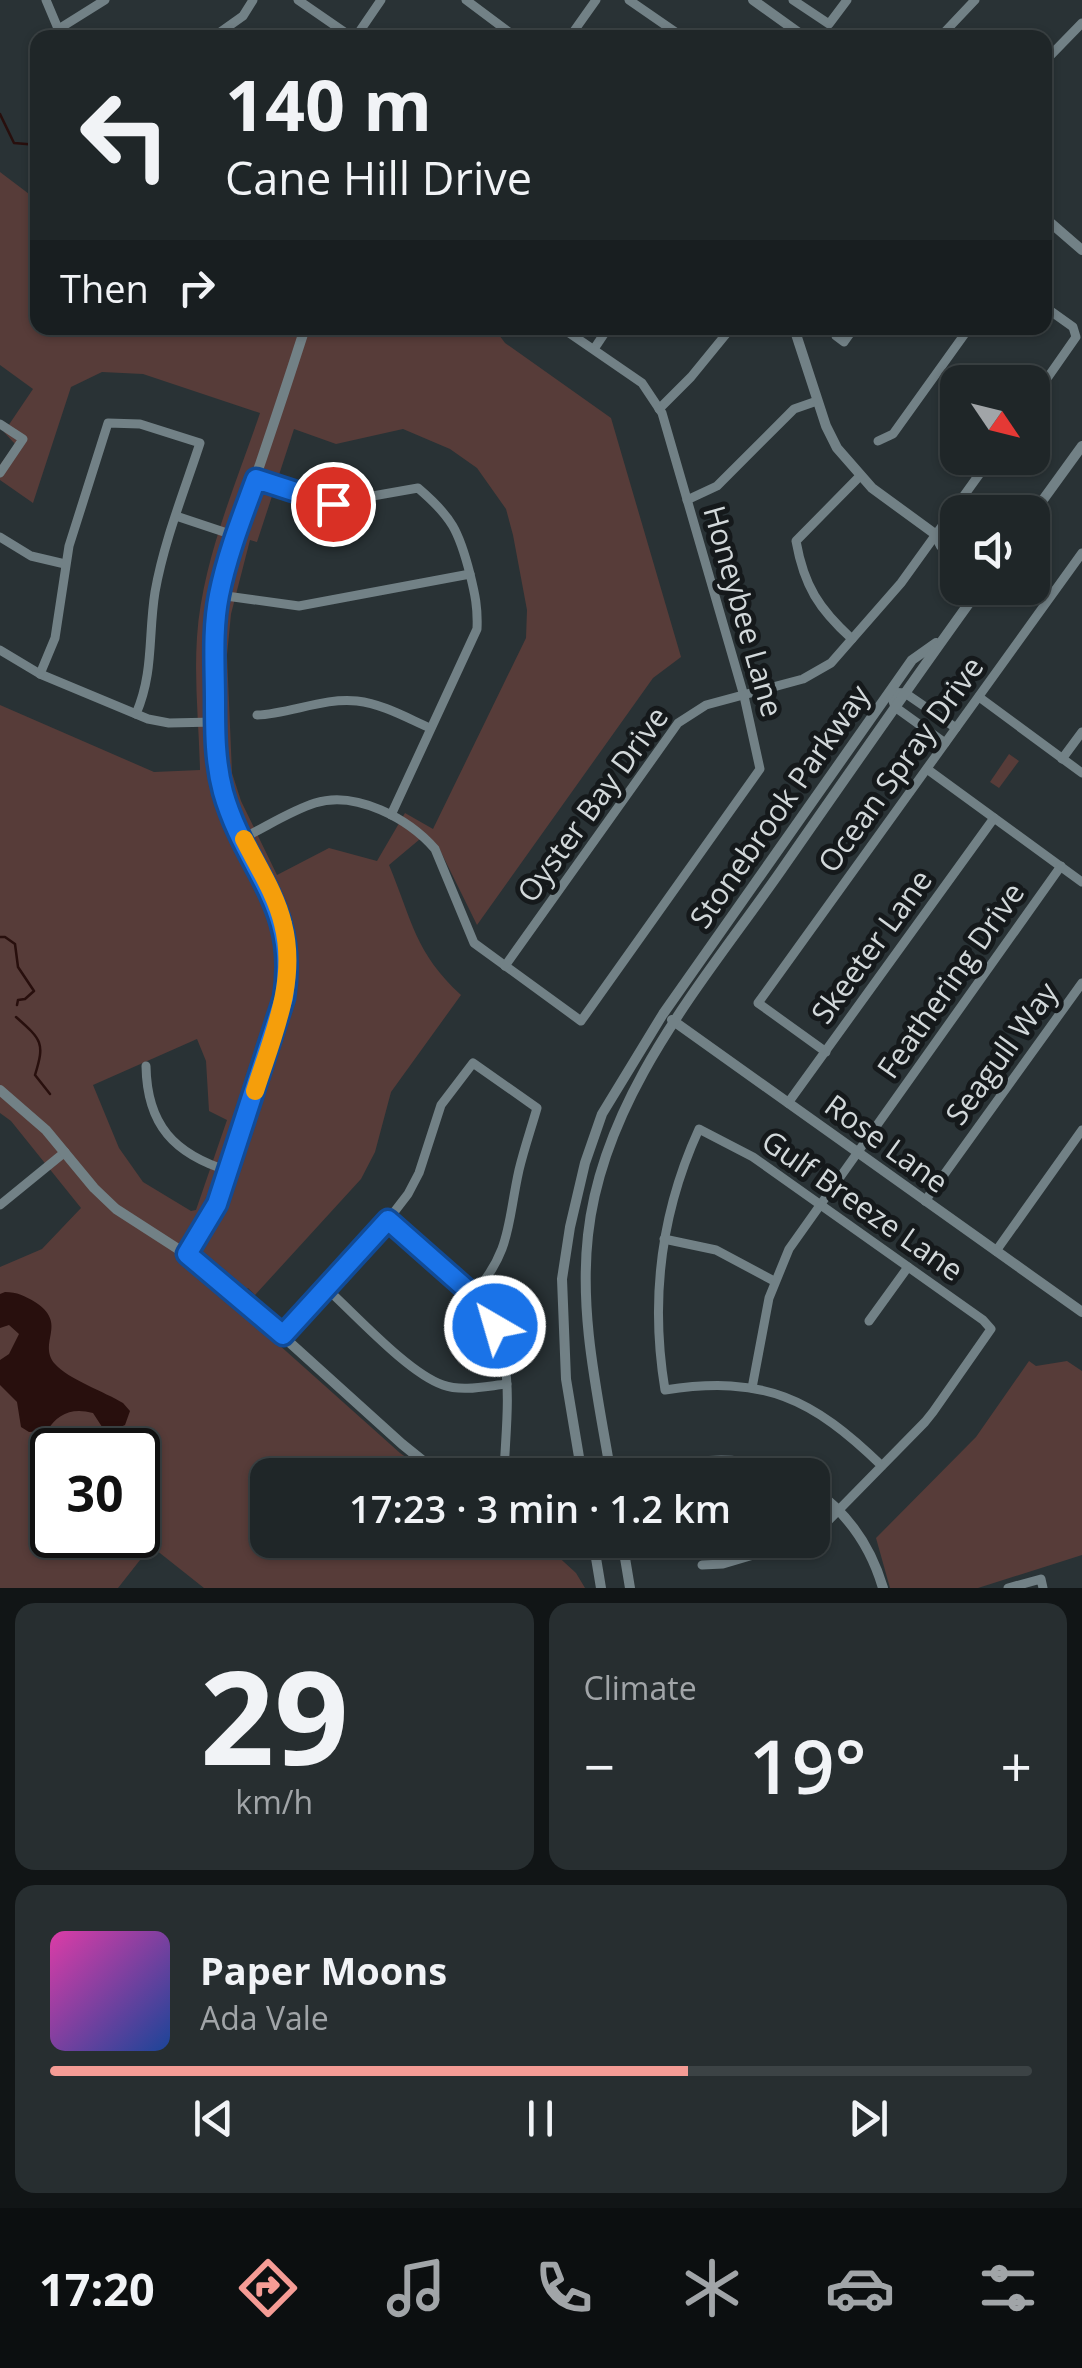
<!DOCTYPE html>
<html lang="en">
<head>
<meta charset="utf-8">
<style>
  body { margin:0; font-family:"Open Sans",sans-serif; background:#272e30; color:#f1f3f6; height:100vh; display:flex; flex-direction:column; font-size:38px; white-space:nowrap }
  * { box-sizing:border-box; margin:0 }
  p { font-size:32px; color:#a1a5a8 }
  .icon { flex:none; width:55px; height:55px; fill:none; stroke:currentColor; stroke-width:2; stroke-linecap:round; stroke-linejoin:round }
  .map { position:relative; height:1588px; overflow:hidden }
  .panel { display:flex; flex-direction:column; gap:15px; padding:15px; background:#111516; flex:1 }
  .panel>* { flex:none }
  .hud { position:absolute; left:30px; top:30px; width:1022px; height:305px; border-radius:20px; box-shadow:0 2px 8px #0004,0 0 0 2px #3c4345; background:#1f2628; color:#f1f3f6; overflow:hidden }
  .needle { width:65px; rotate:125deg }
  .fabs { position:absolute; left:940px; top:365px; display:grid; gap:20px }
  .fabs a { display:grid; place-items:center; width:110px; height:110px; border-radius:20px; background:#1f2628; box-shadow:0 2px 8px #0004,0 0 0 2px #3c4345; font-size:50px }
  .speed { position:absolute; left:30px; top:1428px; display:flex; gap:20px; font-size:50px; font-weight:700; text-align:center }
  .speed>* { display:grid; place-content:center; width:130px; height:130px; border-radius:50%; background:#1f2628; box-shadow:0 2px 8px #0004,0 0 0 2px #3c4345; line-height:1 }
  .speed .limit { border:5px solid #111; border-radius:15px; background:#fff; color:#111 }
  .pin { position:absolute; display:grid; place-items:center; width:85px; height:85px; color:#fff; margin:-42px; border:5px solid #fff; border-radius:50%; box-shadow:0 2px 10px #0007 }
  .me { position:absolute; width:110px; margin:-55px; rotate:322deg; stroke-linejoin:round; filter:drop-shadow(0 0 8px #0008) }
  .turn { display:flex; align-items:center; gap:35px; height:210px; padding:0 30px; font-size:45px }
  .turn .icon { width:130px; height:130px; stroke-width:2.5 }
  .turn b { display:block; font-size:70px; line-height:85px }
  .then { display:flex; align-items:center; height:95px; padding:0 30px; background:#0003; gap:20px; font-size:38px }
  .big { font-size:75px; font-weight:600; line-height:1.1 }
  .panel .tile { flex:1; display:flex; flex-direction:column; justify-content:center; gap:15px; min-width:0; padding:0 35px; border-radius:20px; background:#272e30 }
  .panel .dial { align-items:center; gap:0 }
  .dial b { font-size:130px; line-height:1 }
  .song { display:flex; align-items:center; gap:30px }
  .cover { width:120px; height:120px; border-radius:15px; background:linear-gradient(135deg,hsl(320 70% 55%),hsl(220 70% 35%)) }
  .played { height:10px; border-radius:5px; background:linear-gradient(90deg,#f59c95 65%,#3c4345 65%) }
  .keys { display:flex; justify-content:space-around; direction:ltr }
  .heat { display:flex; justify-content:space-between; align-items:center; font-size:55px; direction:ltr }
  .panel .tiles { flex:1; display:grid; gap:15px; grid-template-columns:1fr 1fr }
  .tile:last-child { grid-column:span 2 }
  .trip { position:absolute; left:250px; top:1458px; width:580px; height:100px; border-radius:20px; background:#1f2628; box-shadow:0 2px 8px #0004,0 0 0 2px #3c4345; font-weight:600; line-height:100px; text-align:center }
  .dock { display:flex; height:160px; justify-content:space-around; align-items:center; background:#0c0f10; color:#a1a5a8 }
  .dock .icon { width:70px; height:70px }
  .dock .selected { color:#f59c95 }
  .dock b { font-size:45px; color:#f1f3f6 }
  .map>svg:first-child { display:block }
  .green { fill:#573c39; fill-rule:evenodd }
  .water { fill:#280f0d }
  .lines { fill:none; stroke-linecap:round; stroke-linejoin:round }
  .stream { stroke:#280f0d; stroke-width:2.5 }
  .minor { stroke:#728186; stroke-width:9 }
  .tertiary { stroke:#728186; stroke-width:10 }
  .route-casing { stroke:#114b97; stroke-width:25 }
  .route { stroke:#1a73e8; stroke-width:18 }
  .slow { stroke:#f59e0b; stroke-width:18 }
  .labels { text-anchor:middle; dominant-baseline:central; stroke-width:10; stroke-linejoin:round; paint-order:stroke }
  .street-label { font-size:30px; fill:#d2d8da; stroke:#15191b }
</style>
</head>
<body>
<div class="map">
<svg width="1082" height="1588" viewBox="0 0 1082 1588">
  <rect width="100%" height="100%" fill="#293235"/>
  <g class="green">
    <path d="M0 172 37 200 38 328H494L505 343 611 418 681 657 653 678 477 925 439 848 426 834 389 865C412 920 415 953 461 995L391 1092 375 1152 361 1179 255 1295 248 1288 231 1302 400 1453 431 1475H268V1540H540L576 1573 585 1588H204L151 1546 118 1588H0V1267L42 1249 81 1208 11 1121 0 1113V705L154 772 200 770C199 726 194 681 197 637 202 561 236 484 260 413L143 374 102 372 71 387 33 503 0 480V465L15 444 4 432 33 389 0 365ZM294 429 336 444 403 429 450 449 477 468 506 509 513 535 527 610 526 638 433 829 405 813 377 861 329 848 277 875 241 801 232 773 227 655 231 614 250 540 257 542ZM197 1039 206 1061 209 1111 227 1120 196 1210 191 1211 143 1182 119 1148 93 1085ZM52 1450H138V1535H52Z"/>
    <polygon points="1009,754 1019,761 999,788 990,782"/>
    <polygon points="1029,1361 1036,1366 1067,1361 1082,1371 1082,1555 978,1588 890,1588 876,1538 976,1437"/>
  </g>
  <path class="water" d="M5 1292C17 1292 25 1296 35 1302 69 1324 37 1342 55 1364 68 1379 105 1392 123 1403L130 1411 125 1425 106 1433 93 1413C72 1407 57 1414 47 1431L29 1432 21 1427 17 1402 0 1385V1360L9 1354 19 1334 9 1325 0 1328V1294Z"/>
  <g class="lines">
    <g class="stream">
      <polyline points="0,114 14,143 38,145"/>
      <polyline points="0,937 5,937 15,944 18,967 34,991 25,999 18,1000 17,1005"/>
      <path d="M16 1017C42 1040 45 1043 35 1075L50 1094"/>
    </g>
    <g class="minor">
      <polyline points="46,0 62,38"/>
      <polyline points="298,0 353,38"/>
      <polyline points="466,0 517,38"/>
      <polyline points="629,0 684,38"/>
      <polyline points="793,0 829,24 847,0"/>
      <polyline points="57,30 105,0"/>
      <polyline points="212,38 243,16 253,0"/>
      <polyline points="355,38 381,0"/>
      <polyline points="569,38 596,0"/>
      <polyline points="939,38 975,0"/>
      <polyline points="1045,61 1082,23"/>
      <polyline points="836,336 844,342 854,328"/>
      <polyline points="594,349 608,328"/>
      <polyline points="1032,400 1076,337 1073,327 1045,307"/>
      <polyline points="659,409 691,377 731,328"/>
      <polyline points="0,424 23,439 0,473"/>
      <polyline points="878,441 893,434 969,328"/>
      <path d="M255 479 333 503 418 488C452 517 459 531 470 574 475 594 478 608 477 629L391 815"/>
      <polyline points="687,500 717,486 794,409 817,401"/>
      <polyline points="176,516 236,536"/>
      <polyline points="0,537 31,556 65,564"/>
      <polyline points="219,595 299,606 470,574"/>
      <path d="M852 639C819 609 804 586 796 541L860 476"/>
      <polyline points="0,650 40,674 148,719 169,723 215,722"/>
      <path d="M40 674 55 638 69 546 108 423 140 424 200 443C184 492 164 541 155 592 148 636 154 672 136 714"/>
      <polyline points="979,697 1082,773"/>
      <path d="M257 715C289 714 325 697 357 701 383 704 407 718 430 728"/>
      <polyline points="945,743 895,707 890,692 905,693 956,728"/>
      <polyline points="1062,759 1082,732"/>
      <polyline points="927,769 1082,882"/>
      <path d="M243 838C266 827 290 811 315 803 356 790 409 819 435 849L474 943 581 1021 760 769 744 696 662 413 642 383 562 328"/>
      <polyline points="505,966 678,723 706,705 803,679 831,663 901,583 991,458"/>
      <polyline points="826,1052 758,1003 1082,553"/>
      <path d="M146 1066C147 1125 174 1154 229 1171"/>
      <polyline points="788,1103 994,818"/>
      <polyline points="925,1201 1082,983"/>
      <polyline points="0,1205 65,1152"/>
      <path d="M388 1220C433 1260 493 1297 504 1359 511 1396 505 1438 504 1475"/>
      <polyline points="664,1239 716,1250 774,1281"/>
      <polyline points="996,1251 1082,1130"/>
      <path d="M326 1288C355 1314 408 1373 443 1385 462 1392 487 1386 507 1384"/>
      <polyline points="869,1321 908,1267"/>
      <path d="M283 1335 388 1220 408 1194 419 1173 441 1105 473 1063 537 1108C531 1129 524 1149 519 1170 507 1224 512 1250 473 1295"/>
      <polyline points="752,1388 769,1298 789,1249 1061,866"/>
      <path d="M812 1535 824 1525 925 1422 933 1412 991 1329 983 1320 753 1157 699 1129C661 1212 650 1300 665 1390 764 1375 812 1398 882 1466"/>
      <polyline points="702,1565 723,1564 804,1540"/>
      <polyline points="1008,1588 1041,1579 1043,1588"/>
    </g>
    <g class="tertiary">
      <polyline points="753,0 806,38"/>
      <polyline points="1045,218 1082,250"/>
      <polyline points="794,328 826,426 837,448 872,488 935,534 958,541"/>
      <polyline points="1032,515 1082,446"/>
      <polyline points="935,534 941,546 958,558"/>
      <polyline points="672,1020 1082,1312"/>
      <polyline points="0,1090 46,1130 94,1188 116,1209 206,1267 402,1444 433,1469 446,1475"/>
      <path d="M187 1254 217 1204 284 999C301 893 232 860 218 770 211 727 210 637 219 595 228 556 242 518 255 479 272 429 289 378 305 328"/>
      <path d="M561 1475 661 1462C678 1466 691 1462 709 1461 736 1459 763 1464 788 1475"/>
      <polyline points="582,1475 566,1379 562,1279 570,1227 585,1163 602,1114 663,1014 912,660 936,643"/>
      <path d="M611 1475C598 1396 579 1316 588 1235 603 1096 703 982 780 872 846 777 912 682 980 588"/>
      <path d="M812 1488C848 1513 871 1547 883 1588"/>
      <polyline points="593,1540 601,1588"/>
      <polyline points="622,1540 630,1588"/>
    </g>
  </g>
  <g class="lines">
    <g class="route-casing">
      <path id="route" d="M333 504 256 479C242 517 227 555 219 595 212 630 215 666 215 701 215 732 215 762 223 792 246 873 299 904 284 998L217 1204 187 1254 283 1335 388 1220 473 1295 495 1326"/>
    </g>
    <use href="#route" class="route"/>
    <path class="slow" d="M244 839C258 867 276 894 283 924 298 982 272 1037 255 1091"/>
  </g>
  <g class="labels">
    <g class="street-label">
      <text transform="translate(744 611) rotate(74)">Honeybee Lane</text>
      <text transform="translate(900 764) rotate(-54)">Ocean Spray Drive</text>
      <text transform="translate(592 804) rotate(-54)">Oyster Bay Drive</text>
      <text transform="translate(779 806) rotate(-55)">Stonebrook Parkway</text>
      <text transform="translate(871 946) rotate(-54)">Skeeter Lane</text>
      <text transform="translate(950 980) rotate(-55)">Feathering Drive</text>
      <text transform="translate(1001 1053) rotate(-54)">Seagull Way</text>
      <text transform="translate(887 1143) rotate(36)">Rose Lane</text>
      <text transform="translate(863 1205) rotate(35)">Gulf Breeze Lane</text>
    </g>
  </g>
</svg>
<div class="fabs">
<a><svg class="needle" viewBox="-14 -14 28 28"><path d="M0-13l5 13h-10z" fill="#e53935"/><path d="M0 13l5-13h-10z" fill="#a1a5a8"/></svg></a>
<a><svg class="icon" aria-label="sound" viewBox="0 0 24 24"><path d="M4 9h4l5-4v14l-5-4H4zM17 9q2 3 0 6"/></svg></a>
</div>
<div class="speed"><div class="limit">30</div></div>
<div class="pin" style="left:333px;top:504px;background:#d93025"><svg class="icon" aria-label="arrive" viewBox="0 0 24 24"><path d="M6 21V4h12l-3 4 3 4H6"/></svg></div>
<svg class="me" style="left:495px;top:1326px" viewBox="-20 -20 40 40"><circle r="17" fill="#1a73e8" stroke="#fff" stroke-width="3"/><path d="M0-11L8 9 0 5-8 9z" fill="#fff"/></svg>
<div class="trip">17:23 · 3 min · 1.2 km</div>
<div class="hud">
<div class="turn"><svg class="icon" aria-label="left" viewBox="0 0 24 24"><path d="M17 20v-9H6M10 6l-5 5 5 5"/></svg><div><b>140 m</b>Cane Hill Drive</div></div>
<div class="then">Then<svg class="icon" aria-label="right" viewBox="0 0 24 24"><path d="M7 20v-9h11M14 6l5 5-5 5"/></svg></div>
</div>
</div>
<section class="panel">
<div class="tiles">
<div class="tile dial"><b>29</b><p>km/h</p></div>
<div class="tile"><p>Climate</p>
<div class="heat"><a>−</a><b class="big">19°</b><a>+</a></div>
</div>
<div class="tile">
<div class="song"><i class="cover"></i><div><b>Paper Moons</b><p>Ada Vale</p></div></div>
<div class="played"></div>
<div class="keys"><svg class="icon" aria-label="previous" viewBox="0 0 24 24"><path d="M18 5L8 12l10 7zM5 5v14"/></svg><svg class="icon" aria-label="pause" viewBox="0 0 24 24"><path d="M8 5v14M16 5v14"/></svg><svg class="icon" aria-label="next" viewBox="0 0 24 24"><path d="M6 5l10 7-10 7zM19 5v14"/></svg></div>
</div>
</div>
</section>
<nav class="dock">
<b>17:20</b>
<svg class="icon selected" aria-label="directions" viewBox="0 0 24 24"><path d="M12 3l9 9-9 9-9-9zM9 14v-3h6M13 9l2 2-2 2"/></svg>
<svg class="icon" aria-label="music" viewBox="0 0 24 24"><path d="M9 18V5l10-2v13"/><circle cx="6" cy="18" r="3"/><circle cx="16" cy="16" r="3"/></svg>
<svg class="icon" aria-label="phone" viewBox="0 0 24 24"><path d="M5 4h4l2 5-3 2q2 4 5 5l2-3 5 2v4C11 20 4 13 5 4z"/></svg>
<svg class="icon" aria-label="climate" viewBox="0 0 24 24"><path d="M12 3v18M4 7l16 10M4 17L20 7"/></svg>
<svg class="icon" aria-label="car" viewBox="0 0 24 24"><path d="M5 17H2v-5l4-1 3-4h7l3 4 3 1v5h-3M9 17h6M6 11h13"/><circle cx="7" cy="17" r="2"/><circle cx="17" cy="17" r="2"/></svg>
<svg class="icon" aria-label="filters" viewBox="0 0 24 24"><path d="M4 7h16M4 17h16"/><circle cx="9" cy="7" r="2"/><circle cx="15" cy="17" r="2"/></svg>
</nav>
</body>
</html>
